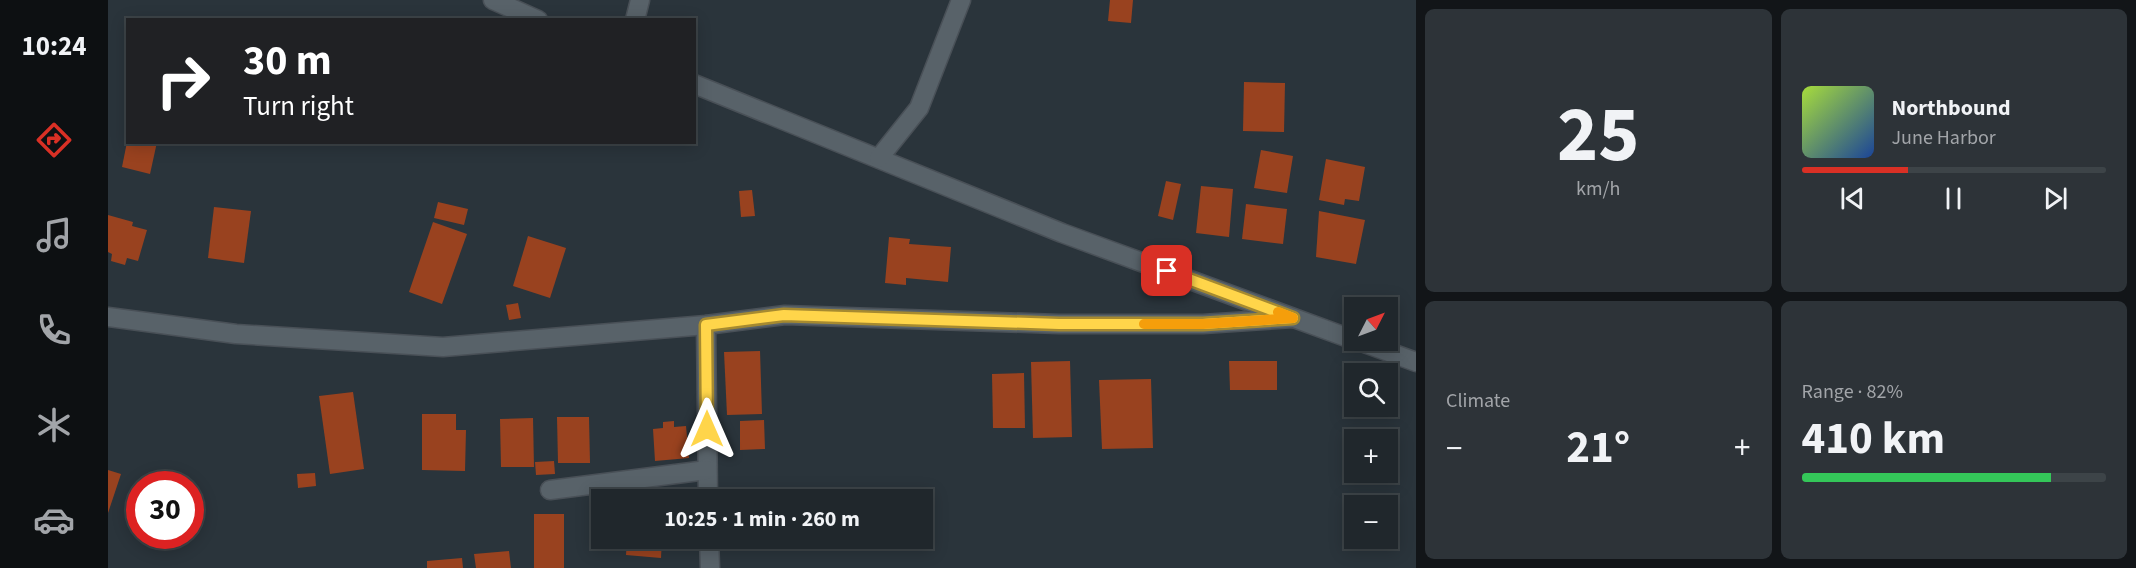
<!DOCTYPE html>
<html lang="en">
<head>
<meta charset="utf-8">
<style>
  body { margin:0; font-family:"Source Sans 3",sans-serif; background:#2d3338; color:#f1f3f6; height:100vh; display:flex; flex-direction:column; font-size:22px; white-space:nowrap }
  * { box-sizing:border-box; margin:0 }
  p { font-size:20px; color:#a2a5a9 }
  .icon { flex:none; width:33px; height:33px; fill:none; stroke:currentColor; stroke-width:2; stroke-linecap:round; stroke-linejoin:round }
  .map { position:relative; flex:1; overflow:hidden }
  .details { display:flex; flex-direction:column; gap:9px; padding:9px; background:#121518; width:720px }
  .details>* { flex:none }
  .hud { position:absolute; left:18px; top:18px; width:570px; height:126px; border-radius:0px; box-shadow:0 3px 15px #0003,0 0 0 2px #3d4448; background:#202124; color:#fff; overflow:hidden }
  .needle { width:39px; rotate:48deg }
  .buttons { position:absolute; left:1236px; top:297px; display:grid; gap:12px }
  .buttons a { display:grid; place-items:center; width:54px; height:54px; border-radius:0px; background:#20272c; box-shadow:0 3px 15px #0003,0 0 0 2px #3d4448; font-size:30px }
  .speed { position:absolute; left:18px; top:471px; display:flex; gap:12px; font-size:30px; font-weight:700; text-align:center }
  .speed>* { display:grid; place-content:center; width:78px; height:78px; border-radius:50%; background:#20272c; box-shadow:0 3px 15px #0003,0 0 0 2px #3d4448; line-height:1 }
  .speed .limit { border:9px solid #d22; background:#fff; color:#111 }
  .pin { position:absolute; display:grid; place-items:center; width:51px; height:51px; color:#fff; margin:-26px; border-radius:12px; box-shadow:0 3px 9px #0006 }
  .me { position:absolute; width:66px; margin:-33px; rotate:0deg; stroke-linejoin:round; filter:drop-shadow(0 0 4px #0008) }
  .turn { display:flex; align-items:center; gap:21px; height:126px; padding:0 18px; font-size:27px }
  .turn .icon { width:78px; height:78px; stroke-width:2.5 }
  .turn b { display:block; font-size:42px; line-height:51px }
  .big { font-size:45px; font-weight:700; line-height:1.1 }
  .details .tile { flex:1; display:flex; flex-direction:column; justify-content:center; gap:9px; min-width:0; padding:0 21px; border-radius:9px; background:#2d3338 }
  .details .dial { align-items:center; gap:0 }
  .dial b { font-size:78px; line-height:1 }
  .song { display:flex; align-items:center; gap:18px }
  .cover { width:72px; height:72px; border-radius:9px; background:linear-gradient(135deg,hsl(80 70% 55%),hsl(220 70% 35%)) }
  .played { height:6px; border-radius:3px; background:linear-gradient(90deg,#d93025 35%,#3d4448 35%) }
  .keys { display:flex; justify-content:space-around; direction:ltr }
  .heat { display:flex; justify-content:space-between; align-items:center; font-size:33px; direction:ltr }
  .charge { height:9px; border-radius:4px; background:linear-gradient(90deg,#34c759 82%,#3d4448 0) }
  .details .tiles { flex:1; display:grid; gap:9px; grid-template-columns:repeat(2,1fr) }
  .trip { position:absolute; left:483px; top:489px; width:342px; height:60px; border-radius:0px; background:#20272c; box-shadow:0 3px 15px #0003,0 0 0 2px #3d4448; font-weight:700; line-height:60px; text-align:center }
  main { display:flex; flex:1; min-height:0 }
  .tabs { display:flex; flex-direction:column; width:108px; justify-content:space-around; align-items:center; background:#0d1012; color:#a2a5a9 }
  .tabs .icon { width:42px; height:42px }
  .tabs .on { color:#d93025 }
  .tabs b { font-size:27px; color:#f1f3f6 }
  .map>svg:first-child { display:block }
  .building { fill:#99421f }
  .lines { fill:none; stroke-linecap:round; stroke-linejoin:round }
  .street-casing { stroke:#495057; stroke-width:21 }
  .street { stroke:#586269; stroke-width:18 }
  .route-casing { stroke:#a68a30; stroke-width:15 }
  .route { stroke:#ffd54a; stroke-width:10 }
  .slow { stroke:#f59e0b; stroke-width:10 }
</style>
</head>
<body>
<main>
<nav class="tabs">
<b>10:24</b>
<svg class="icon on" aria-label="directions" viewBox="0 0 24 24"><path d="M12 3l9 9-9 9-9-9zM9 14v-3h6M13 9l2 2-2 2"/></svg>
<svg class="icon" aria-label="music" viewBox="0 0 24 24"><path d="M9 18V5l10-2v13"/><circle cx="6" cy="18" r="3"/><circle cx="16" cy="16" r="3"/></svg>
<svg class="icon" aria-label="phone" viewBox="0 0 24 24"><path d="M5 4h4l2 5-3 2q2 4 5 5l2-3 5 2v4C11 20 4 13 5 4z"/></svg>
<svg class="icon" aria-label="climate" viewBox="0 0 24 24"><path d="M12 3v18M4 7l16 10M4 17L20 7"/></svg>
<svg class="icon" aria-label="car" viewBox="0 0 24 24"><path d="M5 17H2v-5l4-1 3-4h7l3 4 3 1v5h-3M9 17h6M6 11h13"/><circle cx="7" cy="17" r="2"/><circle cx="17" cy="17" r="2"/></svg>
</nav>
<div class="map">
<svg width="1308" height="568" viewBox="0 0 1308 568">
  <rect width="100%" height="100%" fill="#2a343b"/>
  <g class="building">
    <polygon points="1002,0 1025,0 1023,23 1000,21"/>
    <polygon points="1136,82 1177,83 1176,132 1135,131"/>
    <polygon points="19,142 49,142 42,174 14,167"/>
    <polygon points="1153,150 1185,156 1179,193 1146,188"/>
    <polygon points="1218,159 1257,167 1251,201 1237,199 1236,205 1211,200"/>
    <polygon points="1058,181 1073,184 1065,220 1050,216"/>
    <polygon points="1093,186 1125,189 1121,237 1088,233"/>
    <polygon points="644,190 647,216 633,217 631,191"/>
    <polygon points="330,202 360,209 356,225 326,218"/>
    <polygon points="1138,204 1179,209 1175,244 1134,239"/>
    <polygon points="106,207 143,211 136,263 100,258"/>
    <polygon points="1211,211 1257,220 1248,264 1208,257"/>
    <polygon points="0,215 25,222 24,226 39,230 30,261 19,258 17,265 3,261 4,254 0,252"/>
    <polygon points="325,222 359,234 334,304 301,292"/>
    <polygon points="420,236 458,248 442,298 405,286"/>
    <polygon points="781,237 802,239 801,244 843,247 840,282 798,278 798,285 777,283"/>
    <polygon points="410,303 413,318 401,320 398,305"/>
    <polygon points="652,351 654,414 619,415 616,352"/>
    <polygon points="962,361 964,437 925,438 923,362"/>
    <polygon points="1121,361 1169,361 1169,390 1122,390"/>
    <polygon points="916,373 917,428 885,428 884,374"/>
    <polygon points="1043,379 1045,448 994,449 991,380"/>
    <polygon points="245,392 256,469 222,474 211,396"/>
    <polygon points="314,414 348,414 348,430 358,430 357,471 314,470"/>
    <polygon points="449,417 481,417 482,463 450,463"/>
    <polygon points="425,418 426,467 393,467 392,419"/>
    <polygon points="656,420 657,449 632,450 632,421"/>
    <polygon points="566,421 566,427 578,426 581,458 547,461 545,429 555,428 555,422"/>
    <polygon points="446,461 447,474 428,475 427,462"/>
    <polygon points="0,470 13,474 0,513"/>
    <polygon points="207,473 208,486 190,488 189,474"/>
    <polygon points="522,494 557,497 556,500 521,500"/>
    <rect x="426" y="514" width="30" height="54"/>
    <polygon points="519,538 554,538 553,558 518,555"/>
    <polygon points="401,551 403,568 368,568 366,554"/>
    <polygon points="354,558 355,568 319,568 319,561"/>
  </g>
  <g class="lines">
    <g class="street-casing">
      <g id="street">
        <polyline points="385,0 430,20"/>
        <polyline points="527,20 532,0"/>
        <polyline points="586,84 954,233 1246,340"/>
        <polyline points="771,158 811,108 853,0"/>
        <polyline points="0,317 128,334 335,347 598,325 677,315 951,324 1095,324 1185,318"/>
        <polyline points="598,325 600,500"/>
        <polyline points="1248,340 1308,362"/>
        <polyline points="442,490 599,470"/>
        <polyline points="601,538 602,568"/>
      </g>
    </g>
    <use href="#street" class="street"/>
  </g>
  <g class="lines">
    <g class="route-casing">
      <polyline id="route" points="599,429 598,325 676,315 951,324 1095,324 1185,318 1059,271"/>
    </g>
    <use href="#route" class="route"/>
    <polyline class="slow" points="1036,324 1095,324 1185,318 1170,312"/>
  </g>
</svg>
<div class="buttons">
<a><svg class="needle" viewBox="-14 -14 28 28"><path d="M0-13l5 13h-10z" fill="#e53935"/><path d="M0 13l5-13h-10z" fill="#a2a5a9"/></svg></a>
<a><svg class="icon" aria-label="search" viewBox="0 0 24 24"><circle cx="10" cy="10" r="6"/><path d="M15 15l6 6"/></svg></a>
<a>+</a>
<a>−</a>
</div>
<div class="speed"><div class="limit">30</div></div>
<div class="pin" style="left:1059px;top:271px;background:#d93025"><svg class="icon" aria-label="arrive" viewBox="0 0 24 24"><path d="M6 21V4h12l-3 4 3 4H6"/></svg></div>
<svg class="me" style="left:599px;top:429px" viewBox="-20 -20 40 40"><path d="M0-17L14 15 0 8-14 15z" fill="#ffd54a" stroke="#fff" stroke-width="4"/></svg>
<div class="trip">10:25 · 1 min · 260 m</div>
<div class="hud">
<div class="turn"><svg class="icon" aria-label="right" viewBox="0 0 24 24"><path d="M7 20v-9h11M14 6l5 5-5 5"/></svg><div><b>30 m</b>Turn right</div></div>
</div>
</div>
<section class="details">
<div class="tiles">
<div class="tile dial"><b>25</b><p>km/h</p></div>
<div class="tile">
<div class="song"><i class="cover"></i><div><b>Northbound</b><p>June Harbor</p></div></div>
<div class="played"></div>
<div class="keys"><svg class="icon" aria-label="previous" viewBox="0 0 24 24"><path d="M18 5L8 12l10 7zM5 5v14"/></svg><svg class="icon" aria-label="pause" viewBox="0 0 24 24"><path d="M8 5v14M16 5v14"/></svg><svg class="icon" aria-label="next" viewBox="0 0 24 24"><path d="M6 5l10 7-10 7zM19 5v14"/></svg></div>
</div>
<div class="tile"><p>Climate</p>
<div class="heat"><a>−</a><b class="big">21°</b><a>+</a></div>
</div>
<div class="tile"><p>Range · 82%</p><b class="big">410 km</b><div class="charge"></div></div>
</div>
</section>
</main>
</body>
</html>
